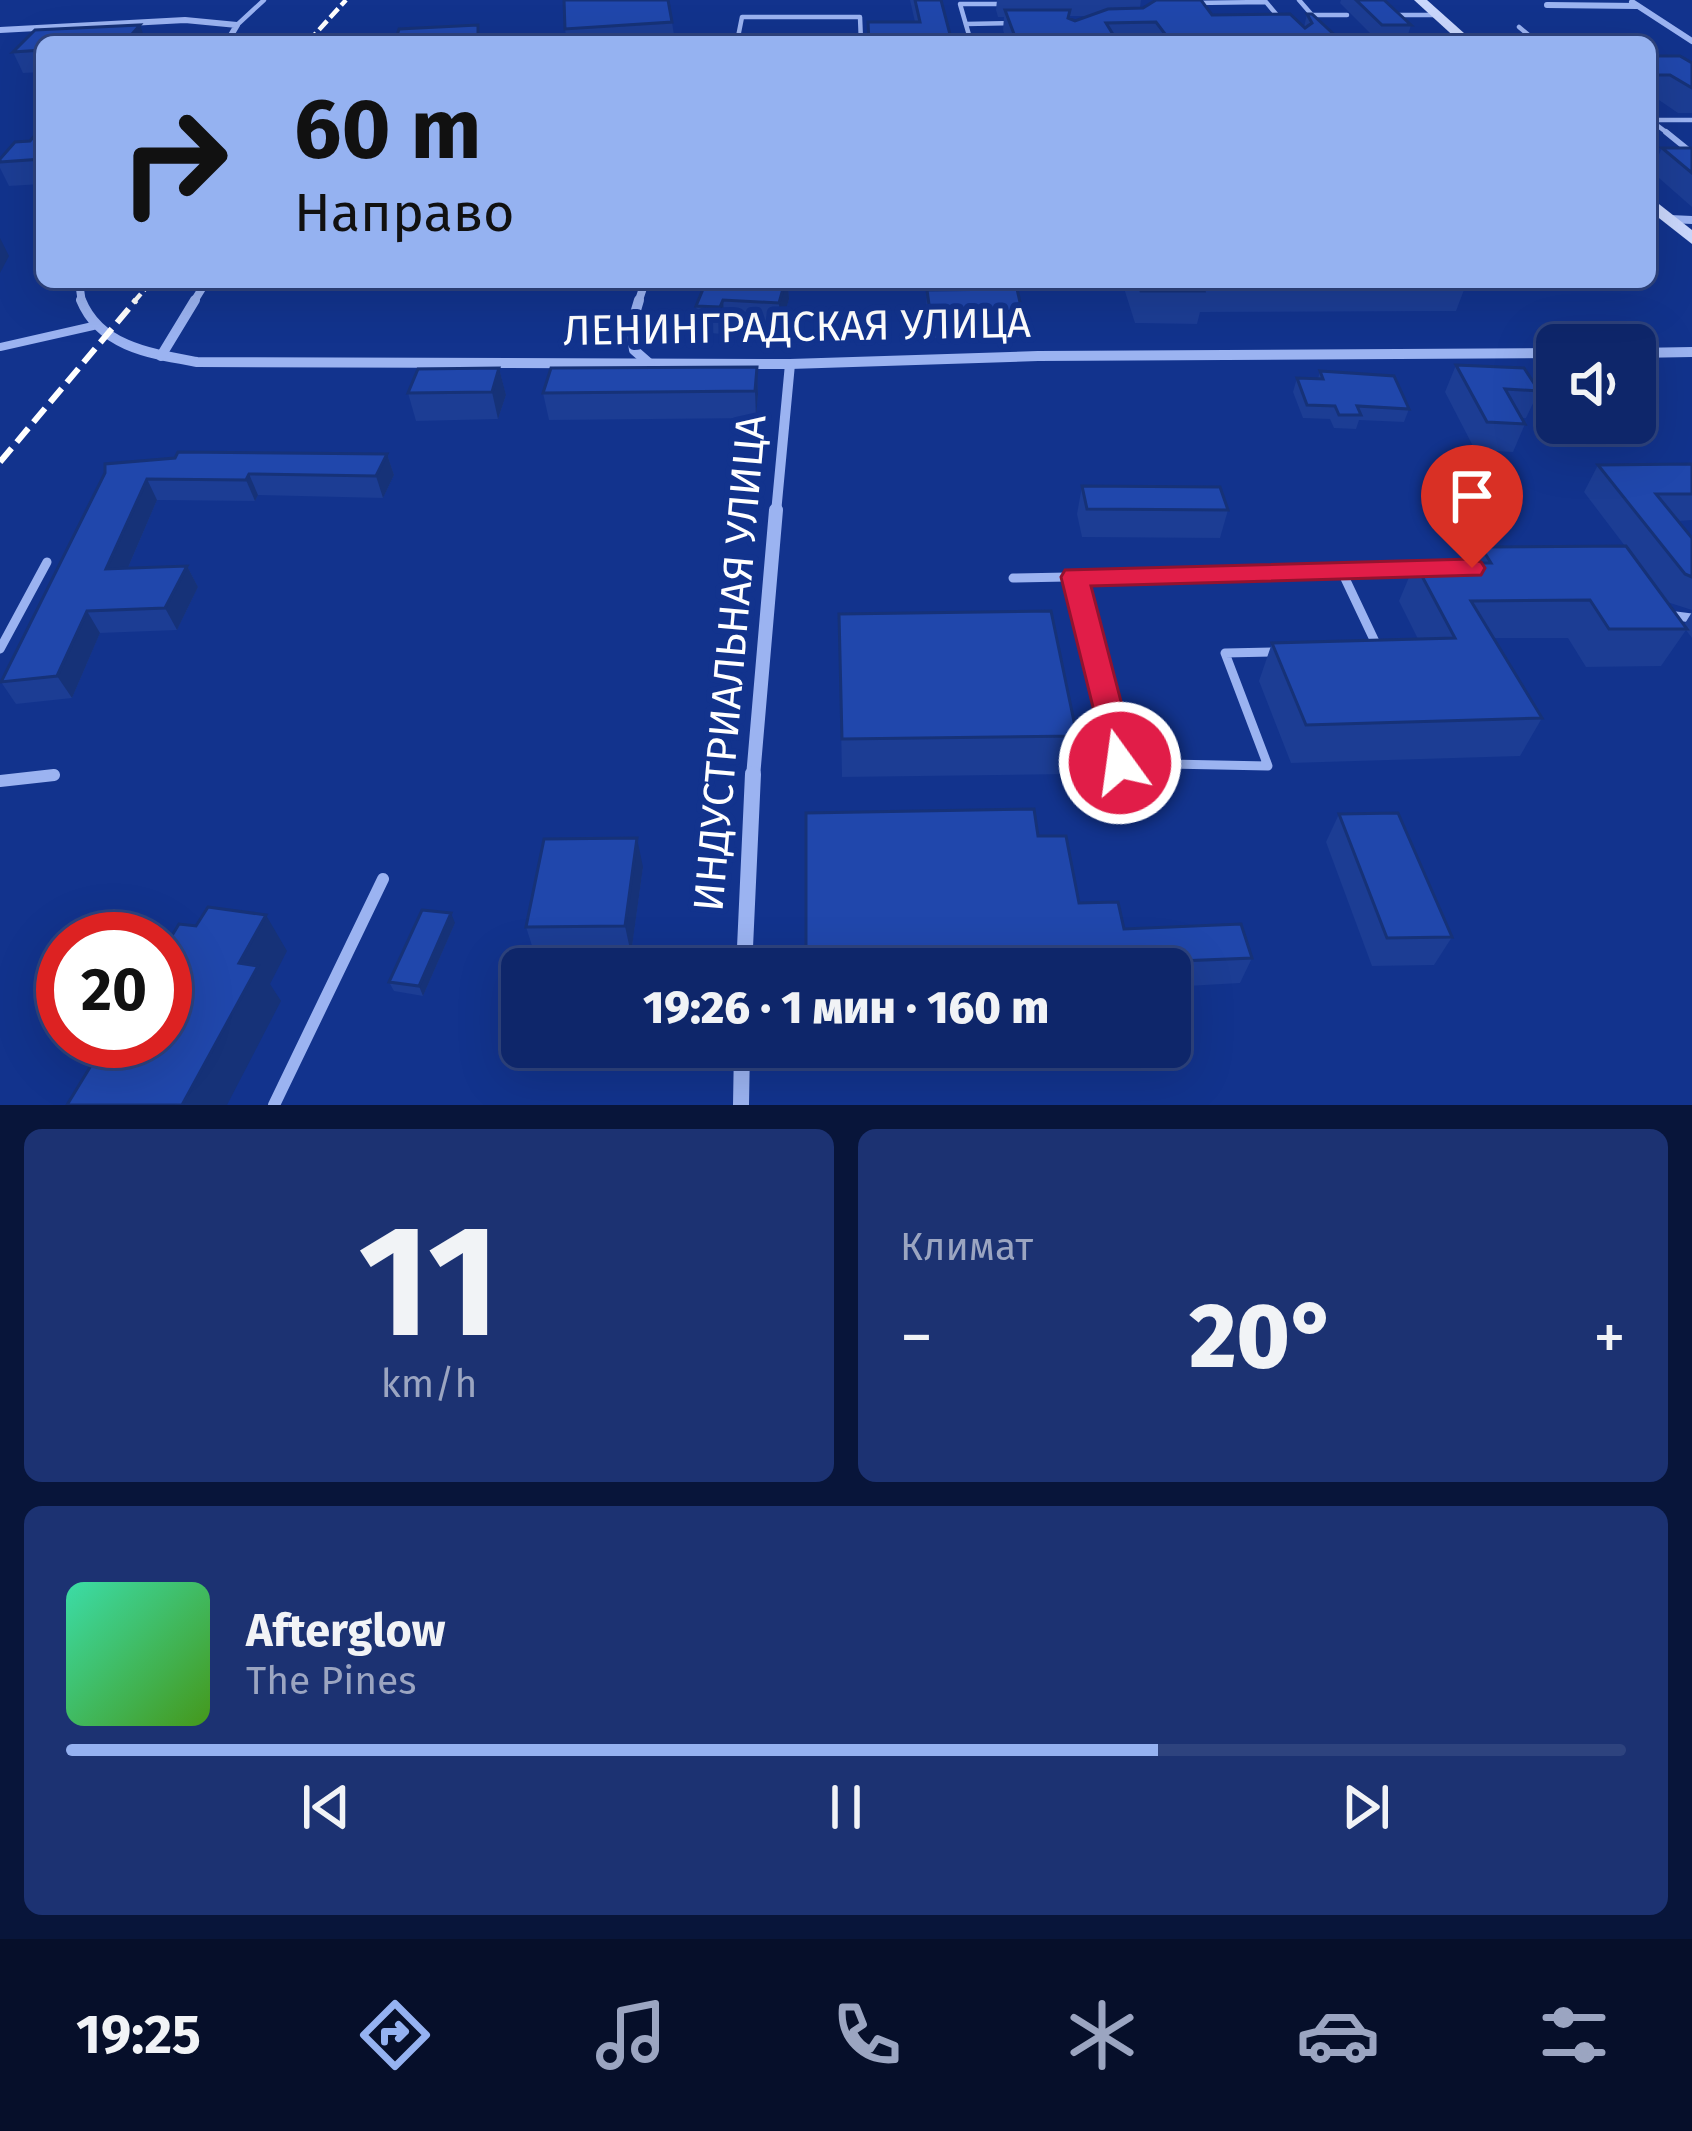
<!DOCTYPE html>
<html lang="ru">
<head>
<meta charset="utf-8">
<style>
  body { margin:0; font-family:"Fira Sans",sans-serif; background:#1c3272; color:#f1f3f6; height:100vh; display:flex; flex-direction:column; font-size:45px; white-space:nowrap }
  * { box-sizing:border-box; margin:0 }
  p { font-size:39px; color:#9ba5c1 }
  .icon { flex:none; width:66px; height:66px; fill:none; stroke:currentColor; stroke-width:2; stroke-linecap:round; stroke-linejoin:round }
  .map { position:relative; height:1105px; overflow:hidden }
  .sheet { display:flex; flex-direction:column; gap:24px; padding:24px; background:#08153a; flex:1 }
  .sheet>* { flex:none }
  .banner { position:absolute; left:36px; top:36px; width:1620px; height:252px; border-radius:18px; box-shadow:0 12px 48px #0002,0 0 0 3px #2e437e; background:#95b2f1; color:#111; overflow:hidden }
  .controls { position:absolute; left:1536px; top:324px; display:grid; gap:24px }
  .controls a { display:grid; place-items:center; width:120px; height:120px; border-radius:18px; background:#0e266a; box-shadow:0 12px 48px #0002,0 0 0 3px #2e437e; font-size:60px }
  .speed { position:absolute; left:36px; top:912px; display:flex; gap:24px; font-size:60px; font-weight:700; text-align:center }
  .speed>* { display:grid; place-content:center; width:156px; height:156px; border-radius:50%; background:#0e266a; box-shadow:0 12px 48px #0002,0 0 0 3px #2e437e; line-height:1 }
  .speed .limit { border:18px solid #d22; background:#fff; color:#111 }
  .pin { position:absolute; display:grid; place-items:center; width:102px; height:102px; color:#fff; margin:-123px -51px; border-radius:50% 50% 50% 0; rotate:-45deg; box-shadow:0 0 12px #0007 }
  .pin .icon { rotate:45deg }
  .me { position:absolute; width:132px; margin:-66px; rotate:346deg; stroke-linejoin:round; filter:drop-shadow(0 0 9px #0008) }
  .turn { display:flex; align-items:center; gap:42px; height:252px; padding:0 60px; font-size:54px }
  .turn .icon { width:156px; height:156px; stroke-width:2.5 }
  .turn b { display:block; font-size:84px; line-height:102px }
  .big { font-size:90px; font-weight:800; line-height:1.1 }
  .sheet .tile { flex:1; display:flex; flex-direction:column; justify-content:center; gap:18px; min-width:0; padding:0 42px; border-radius:18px; background:#1c3272 }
  .sheet .dial { align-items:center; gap:0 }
  .dial b { font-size:156px; line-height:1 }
  .song { display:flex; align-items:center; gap:36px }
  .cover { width:144px; height:144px; border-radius:18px; background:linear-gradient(135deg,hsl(160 70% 55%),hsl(100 70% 35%)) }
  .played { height:12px; border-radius:6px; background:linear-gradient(90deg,#95b2f1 70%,#2e437e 70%) }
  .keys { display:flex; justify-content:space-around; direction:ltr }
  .heat { display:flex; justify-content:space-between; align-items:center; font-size:66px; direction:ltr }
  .sheet .tiles { flex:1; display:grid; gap:24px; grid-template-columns:1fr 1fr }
  .tile:last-child { grid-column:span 2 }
  .trip { position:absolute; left:501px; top:948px; width:690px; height:120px; border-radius:18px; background:#0e266a; box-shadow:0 12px 48px #0002,0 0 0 3px #2e437e; font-weight:800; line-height:120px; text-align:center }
  .dock { display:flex; height:192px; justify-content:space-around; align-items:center; background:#060f2a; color:#9ba5c1 }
  .dock .icon { width:84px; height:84px }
  .dock .current { color:#95b2f1 }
  .dock b { font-size:54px; color:#f1f3f6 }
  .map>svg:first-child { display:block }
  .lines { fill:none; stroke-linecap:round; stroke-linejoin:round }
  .lane-far4 { stroke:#9bb3f1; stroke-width:4.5 }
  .lane-far3 { stroke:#9bb3f1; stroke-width:6 }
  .lane-far2 { stroke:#9bb3f1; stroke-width:8 }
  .lane-far1 { stroke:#9bb3f1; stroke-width:9 }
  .lane { stroke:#9bb3f1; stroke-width:12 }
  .street-far4 { stroke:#9bb3f1; stroke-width:6 }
  .street-far3 { stroke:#9bb3f1; stroke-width:8 }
  .street-far2 { stroke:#9bb3f1; stroke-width:10 }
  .street-far1 { stroke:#9bb3f1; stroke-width:14 }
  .street { stroke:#9bb3f1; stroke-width:16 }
  .secondary { fill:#cad7fc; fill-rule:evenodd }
  .rail-far1 { stroke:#fff; stroke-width:4.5; stroke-dasharray:12 4.5; stroke-linecap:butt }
  .rail { stroke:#fff; stroke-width:6; stroke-dasharray:18 8; stroke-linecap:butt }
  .wall { fill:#1c3d94; fill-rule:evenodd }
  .shaded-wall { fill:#163278 }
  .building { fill:#2047ac; stroke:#163278; stroke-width:3 }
  .route { fill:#e11d48; stroke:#92132f; stroke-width:3 }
  .labels { text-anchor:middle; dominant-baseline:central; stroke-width:12; stroke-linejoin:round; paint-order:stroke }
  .street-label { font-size:42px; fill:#fff; stroke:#12338d }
</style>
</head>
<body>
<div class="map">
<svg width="1692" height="1105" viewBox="0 0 1692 1105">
  <rect width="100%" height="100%" fill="#12338d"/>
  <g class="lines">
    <g class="lane-far4">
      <polyline points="1299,0 1319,23"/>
      <polyline points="1192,3 1266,2 1281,20"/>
      <polyline points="1311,15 1347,15"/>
      <polyline points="1388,15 1437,15"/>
      <polyline points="966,24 1015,23"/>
      <polyline points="237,25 264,0"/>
      <polyline points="1519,27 1537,42"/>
      <polyline points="737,42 742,17 860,17 861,42"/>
      <polyline points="971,42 960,4 1007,4"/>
      <polyline points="1650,120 1670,135"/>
      <polyline points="1650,120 1692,120"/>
    </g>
    <polyline class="lane-far3" points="1666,132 1692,153"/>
    <polyline class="lane-far2" points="0,347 93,326"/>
    <g class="lane-far1">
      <polyline points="1342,572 1378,648"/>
      <polyline points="1075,577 1120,763 1268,766 1225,653 1278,652"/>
      <polyline points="1013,578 1422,570"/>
      <polyline points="1668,615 1692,618"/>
      <polyline points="0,649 47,562"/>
      <polyline points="40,777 54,775"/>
    </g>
    <g class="lane">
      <polyline points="0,781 54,775"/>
      <polyline points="274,1105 383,879"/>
    </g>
    <g class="street-far4">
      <polyline points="1632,2 1692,41"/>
      <polyline points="1547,5 1637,6"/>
      <polyline points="0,30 185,20 237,25 227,42"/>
    </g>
    <g class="street-far3">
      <polyline points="1670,219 1692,220"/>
      <polyline points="79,282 82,303"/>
      <polyline points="193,303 206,282"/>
      <polyline points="638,303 645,282"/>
    </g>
    <g class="street-far2">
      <path d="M81 300C100 347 152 354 197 362L790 364 1038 356 1557 353"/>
      <polyline points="639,300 631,327 634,350 650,364"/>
      <polyline points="1635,353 1692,352"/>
      <polyline points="161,356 195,300"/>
      <polyline points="776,513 790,364"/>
    </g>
    <polyline class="street-far1" points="753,777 776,510"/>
    <g class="street">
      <polyline points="744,969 753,774"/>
      <polyline points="741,1105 742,1047"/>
    </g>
    <g class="secondary">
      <polygon points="1414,0 1427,0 1474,42 1460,42"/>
      <polygon points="1650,197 1692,230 1692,244 1650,211"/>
    </g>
    <g class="rail-far1">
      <polyline points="308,42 346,0"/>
      <polyline points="133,303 151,282"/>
    </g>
    <polyline class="rail" points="0,462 136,300"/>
  </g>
  <g class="wall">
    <polygon points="910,0 941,0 952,42 868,42 868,22 915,22"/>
    <path d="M997 0H1141L1140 8 1153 2 1154 0H1201L1212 15 1304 27 1307 14 1342 42H1007L1003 30 1004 17H998L996 10ZM1069 16H1090L1075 21 1068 18Z"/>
    <polygon points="1341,0 1384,0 1411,25 1406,41 1378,41 1340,3"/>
    <polygon points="672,22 674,35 567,42 565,29"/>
    <polygon points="42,42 42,72 23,73 13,52"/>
    <polygon points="1650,56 1692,63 1692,113 1678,113 1659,100 1650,100"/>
    <polygon points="42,127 42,184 9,186 0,168 0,159 30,141"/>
    <polygon points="1662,148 1692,148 1692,207 1651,171"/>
    <polygon points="706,282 788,282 789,299 780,329 725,326 722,334 698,332 696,306"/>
    <polygon points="1122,282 1467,282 1456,311 1200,312 1197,324 1135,323"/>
    <polygon points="927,290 1022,311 1019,337 929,338 926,316"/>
    <polygon points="1456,365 1539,391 1526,418 1522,418 1525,424 1513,452 1475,450 1445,392"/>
    <polygon points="757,367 758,394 756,418 549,420 543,393"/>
    <polygon points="499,368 506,395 498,419 416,421 408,393"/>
    <polygon points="1320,371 1409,409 1404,422 1359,420 1356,429 1334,428 1330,419 1303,418 1293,392 1297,378 1318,379"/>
    <polygon points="387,454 394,475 383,498 258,495 255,501 157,500 128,568 187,566 198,587 177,630 100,633 72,698 16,704 1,682 105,473 175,458"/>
    <polygon points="1692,464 1692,520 1678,521 1692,538 1692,610 1667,602 1684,625 1692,612 1692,638 1686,630 1661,666 1586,667 1568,638 1494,638 1542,718 1520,756 1291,763 1259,681 1272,643 1418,639 1399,601 1415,563 1474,563 1481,547 1625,546 1584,492 1598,465"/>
    <polygon points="1082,486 1228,510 1220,538 1082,537 1077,514"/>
    <polygon points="839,614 1077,736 1069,774 842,777"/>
    <polygon points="1339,814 1452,937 1434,965 1372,966 1326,842"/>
    <polygon points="1038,836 1079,903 1124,929 1252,958 1240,983 1170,987 1170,969 806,969"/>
    <polygon points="643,867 631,954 535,955 526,927"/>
    <polygon points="455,923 423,996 394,991 389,982"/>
    <polygon points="603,1047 643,1047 631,1061 614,1062 604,1051"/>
  </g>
  <g class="shaded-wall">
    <polygon points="140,25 146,42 125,42"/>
    <polygon points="0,238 9,256 0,273"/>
    <polygon points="785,282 788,282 789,299 780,329 779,303"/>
    <polygon points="723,300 725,326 722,334 720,307"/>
    <polygon points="757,367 758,394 756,418 755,391"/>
    <polygon points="499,368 506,395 498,419 492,392"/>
    <polygon points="387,454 394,475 383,498 376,476"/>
    <polygon points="249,474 258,495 255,501 246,480"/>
    <polygon points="147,479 157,500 118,591 106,569"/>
    <polygon points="187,566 198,587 177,630 165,608"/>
    <polygon points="87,611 100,633 72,698 57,676"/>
    <polygon points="637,838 643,867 631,954 625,926"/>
    <polygon points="451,913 455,923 423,996 419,986"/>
    <polygon points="266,915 287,951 270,984 281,1001 227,1105 182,1105 239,963"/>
    <polygon points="634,1047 643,1047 643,1049 631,1061 629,1052"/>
  </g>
  <g class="building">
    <polygon points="564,0 668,0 672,22 565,29"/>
    <polygon points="915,0 941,0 952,42 869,42 868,22 920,22"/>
    <polygon points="1156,0 1201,0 1212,15 1290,14 1305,28 1312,23 1307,14 1312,14 1342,42 1171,42 1156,22 1106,23 1114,36 1102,36 1105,42 1017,42 1005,10 1070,10 1068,18 1075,21 1108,9 1143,8"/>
    <polygon points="1356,0 1384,0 1411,25 1382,25"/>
    <polygon points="140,25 125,42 42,42 42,50 13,52 35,30"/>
    <polygon points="478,25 478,42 395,42 399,29"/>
    <polygon points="1650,56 1680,56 1692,63 1692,88 1670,75 1650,75"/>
    <polygon points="42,127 42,159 0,162 0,159 15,142 30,141"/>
    <polygon points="1662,148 1692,148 1692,173"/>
    <polygon points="706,282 785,282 779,303 723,300 720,307 696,306"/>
    <polygon points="1138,282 1201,282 1204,291 1141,291"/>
    <polygon points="1017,289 1022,311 930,312 927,290"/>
    <polygon points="1456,365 1524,368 1539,391 1505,389 1525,424 1487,422"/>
    <polygon points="757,367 755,391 543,393 551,368"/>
    <polygon points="499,368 492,392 408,393 418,369"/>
    <polygon points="1320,371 1394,376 1409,409 1357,406 1361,415 1339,415 1335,406 1307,405 1297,378 1323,379"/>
    <polygon points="178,452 387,454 376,476 249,474 246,480 147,479 106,569 187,566 165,608 87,611 57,676 1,682 105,473 105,464 175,458"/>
    <polygon points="1692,464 1692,494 1656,494 1692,538 1692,577 1685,574 1598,465"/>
    <polygon points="1082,486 1220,487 1228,510 1087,509"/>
    <polygon points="1626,546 1687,629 1609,629 1590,600 1471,601 1542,718 1306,725 1272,643 1455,638 1415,563 1491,563 1481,547"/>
    <polygon points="1051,611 1077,736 842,739 839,614"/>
    <polygon points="1034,809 1038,836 1066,836 1079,903 1118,902 1124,929 1241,924 1252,958 1131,963 1133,969 806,969 806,813"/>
    <polygon points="1398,813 1452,937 1387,938 1339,814"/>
    <polygon points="637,838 625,926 526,927 544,839"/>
    <polygon points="208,907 266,915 239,963 258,966 182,1105 67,1105 106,1041 165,1041 165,947 179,924 196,926"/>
    <polygon points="422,910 451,913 419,986 389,982"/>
    <polygon points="606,1047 634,1047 629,1052 612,1053"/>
  </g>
  <polygon class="route" points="1472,559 1481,562 1485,568 1481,575 1091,586 1137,763 1132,772 1120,776 1109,772 1061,577 1065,570"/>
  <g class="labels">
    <g class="street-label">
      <text transform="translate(797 327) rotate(-1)">ЛЕНИНГРАДСКАЯ УЛИЦА</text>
      <text transform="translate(730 663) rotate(-85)">ИНДУСТРИАЛЬНАЯ УЛИЦА</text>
    </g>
  </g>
</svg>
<div class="controls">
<a><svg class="icon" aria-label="sound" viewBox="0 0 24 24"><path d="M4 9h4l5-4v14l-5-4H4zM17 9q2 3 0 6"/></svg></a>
</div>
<div class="speed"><div class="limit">20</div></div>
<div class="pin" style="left:1472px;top:568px;background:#d93025"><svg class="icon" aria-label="arrive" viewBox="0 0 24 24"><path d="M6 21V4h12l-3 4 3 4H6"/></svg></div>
<svg class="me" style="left:1120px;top:763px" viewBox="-20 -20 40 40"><circle r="17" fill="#e11d48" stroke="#fff" stroke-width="3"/><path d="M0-11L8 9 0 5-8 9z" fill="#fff"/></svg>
<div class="trip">19:26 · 1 мин · 160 m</div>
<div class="banner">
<div class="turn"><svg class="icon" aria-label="right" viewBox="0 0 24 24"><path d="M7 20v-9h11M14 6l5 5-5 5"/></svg><div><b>60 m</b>Направо</div></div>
</div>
</div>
<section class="sheet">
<div class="tiles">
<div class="tile dial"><b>11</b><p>km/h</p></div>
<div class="tile"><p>Климат</p>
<div class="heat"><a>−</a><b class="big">20°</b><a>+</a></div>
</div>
<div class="tile">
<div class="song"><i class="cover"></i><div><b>Afterglow</b><p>The Pines</p></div></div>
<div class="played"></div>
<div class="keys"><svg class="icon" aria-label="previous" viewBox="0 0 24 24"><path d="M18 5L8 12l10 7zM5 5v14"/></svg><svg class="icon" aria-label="pause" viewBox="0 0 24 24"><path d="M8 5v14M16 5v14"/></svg><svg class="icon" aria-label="next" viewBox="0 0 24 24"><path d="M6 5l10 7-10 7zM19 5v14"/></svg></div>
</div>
</div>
</section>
<nav class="dock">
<b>19:25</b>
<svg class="icon current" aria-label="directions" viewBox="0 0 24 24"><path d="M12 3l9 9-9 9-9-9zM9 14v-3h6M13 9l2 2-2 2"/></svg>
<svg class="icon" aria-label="music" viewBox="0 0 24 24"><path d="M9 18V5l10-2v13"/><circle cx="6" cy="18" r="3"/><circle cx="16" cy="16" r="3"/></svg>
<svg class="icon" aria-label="phone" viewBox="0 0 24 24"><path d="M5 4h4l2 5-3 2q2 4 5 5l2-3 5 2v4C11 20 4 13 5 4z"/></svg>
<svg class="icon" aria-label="climate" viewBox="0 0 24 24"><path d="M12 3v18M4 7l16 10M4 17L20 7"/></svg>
<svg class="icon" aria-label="car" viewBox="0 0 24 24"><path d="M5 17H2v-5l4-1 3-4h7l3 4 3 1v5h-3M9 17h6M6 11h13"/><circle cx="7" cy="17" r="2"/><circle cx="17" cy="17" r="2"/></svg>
<svg class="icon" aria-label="filters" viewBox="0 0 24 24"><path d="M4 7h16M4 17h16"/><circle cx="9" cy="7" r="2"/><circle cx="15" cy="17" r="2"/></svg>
</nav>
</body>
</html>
